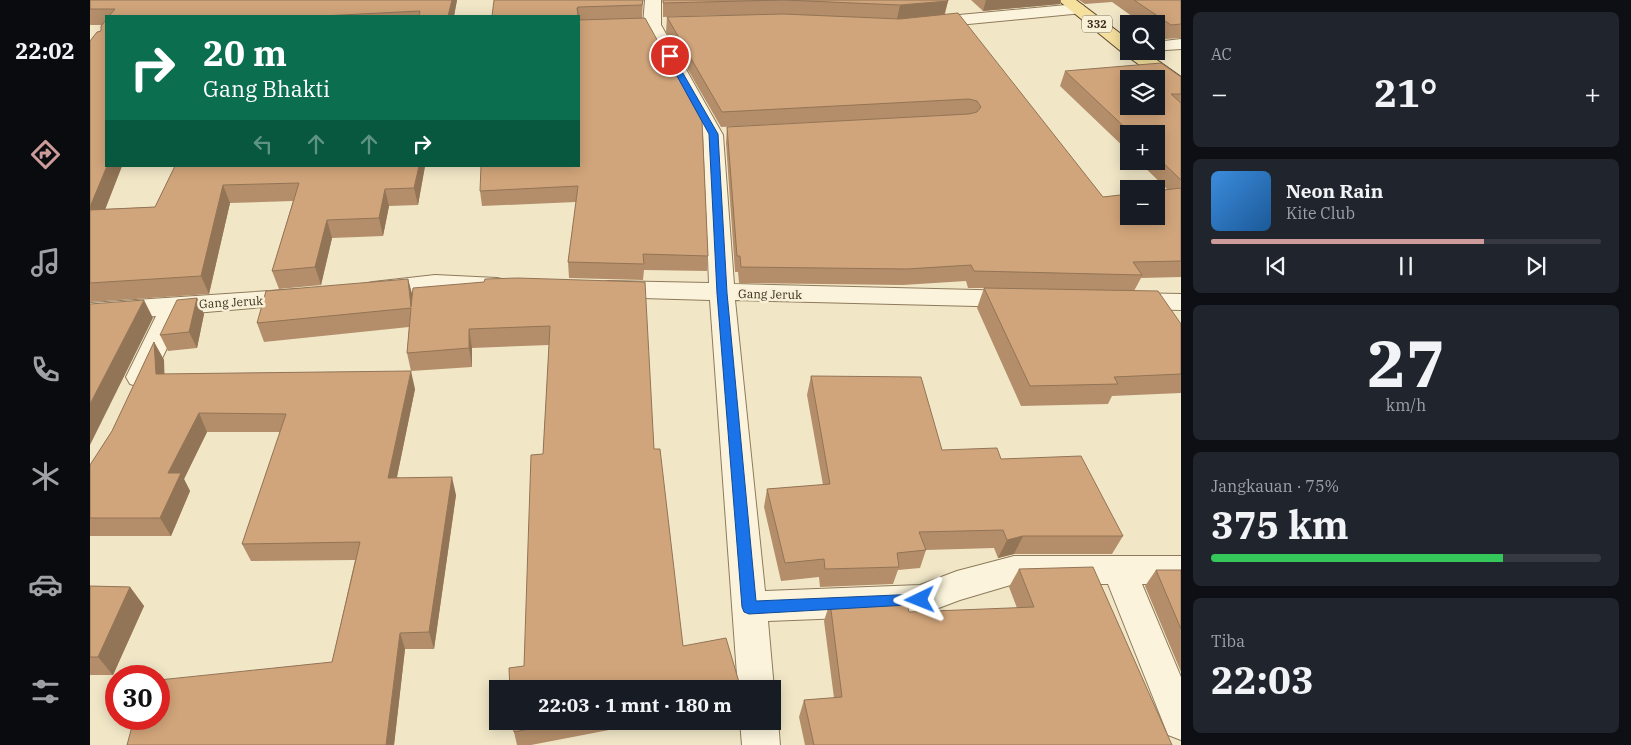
<!DOCTYPE html>
<html lang="id">
<head>
<meta charset="utf-8">
<style>
  body { margin:0; font-family:"IBM Plex Serif",serif; background:#20242c; color:#f1f3f6; height:100vh; display:flex; flex-direction:column; font-size:19px; white-space:nowrap }
  * { box-sizing:border-box; margin:0 }
  p { font-size:16px; color:#9ea1a6 }
  .icon { flex:none; width:28px; height:28px; fill:none; stroke:currentColor; stroke-width:2; stroke-linecap:round; stroke-linejoin:round }
  .map { position:relative; flex:1; overflow:hidden }
  .sheet { display:flex; flex-direction:column; gap:12px; padding:12px; background:#0d0f14; width:450px }
  .sheet>* { flex:none }
  .guide { position:absolute; left:15px; top:15px; width:475px; height:152px; border-radius:0px; box-shadow:0 2px 12px #0003; background:#0b6e4f; color:#fff; overflow:hidden }
  .tools { position:absolute; left:1030px; top:15px; display:grid; gap:10px }
  .tools a { display:grid; place-items:center; width:45px; height:45px; border-radius:0px; background:#171b24; box-shadow:0 2px 12px #0003; font-size:25px }
  .speed { position:absolute; left:15px; top:665px; display:flex; gap:10px; font-size:25px; font-weight:700; text-align:center }
  .speed>* { display:grid; place-content:center; width:65px; height:65px; border-radius:50%; background:#171b24; box-shadow:0 2px 12px #0003; line-height:1 }
  .speed .limit { border:8px solid #d22; background:#fff; color:#111 }
  .pin { position:absolute; display:grid; place-items:center; width:42px; height:42px; color:#fff; margin:-21px; border:2px solid #fff; border-radius:50%; box-shadow:0 1px 5px #0007 }
  .me { position:absolute; width:55px; margin:-28px; rotate:268deg; stroke-linejoin:round; filter:drop-shadow(0 0 4px #0008) }
  .turn { display:flex; align-items:center; gap:18px; height:105px; padding:0 15px; font-size:22px }
  .turn .icon { width:65px; height:65px; stroke-width:2.5 }
  .turn b { display:block; font-size:35px; line-height:42px }
  .lanes { display:flex; align-items:center; height:48px; padding:0 15px; background:#0003; justify-content:center; gap:25px; direction:ltr }
  .lanes .off { opacity:.35 }
  .big { font-size:38px; font-weight:700; line-height:1.1 }
  .sheet .card { flex:1; display:flex; flex-direction:column; justify-content:center; gap:8px; min-width:0; padding:0 18px; border-radius:8px; background:#20242c }
  .sheet .dial { align-items:center; gap:0 }
  .dial b { font-size:65px; line-height:1 }
  .song { display:flex; align-items:center; gap:15px }
  .cover { width:60px; height:60px; border-radius:8px; background:linear-gradient(135deg,hsl(210 70% 55%),hsl(210 70% 35%)) }
  .played { height:5px; border-radius:2px; background:linear-gradient(90deg,#cd9b99 70%,#363941 70%) }
  .keys { display:flex; justify-content:space-around; direction:ltr }
  .heat { display:flex; justify-content:space-between; align-items:center; font-size:28px; direction:ltr }
  .charge { height:8px; border-radius:4px; background:linear-gradient(90deg,#34c759 75%,#363941 0) }
  .trip { position:absolute; left:399px; top:680px; width:292px; height:50px; border-radius:0px; background:#171b24; box-shadow:0 2px 12px #0003; font-weight:700; line-height:50px; text-align:center }
  main { display:flex; flex:1; min-height:0 }
  .menu { display:flex; flex-direction:column; width:90px; justify-content:space-around; align-items:center; background:#090b0e; color:#9ea1a6 }
  .menu .icon { width:35px; height:35px }
  .menu .on { color:#cd9b99 }
  .menu b { font-size:22px; color:#f1f3f6 }
  .map>svg:first-child { display:block }
  .lines { fill:none; stroke-linecap:round; stroke-linejoin:round }
  .minor-casing { stroke:#8e7a5b; stroke-width:2 }
  .major-casing { stroke:#5c472f; stroke-width:2 }
  .minor { fill:#fbf3db; fill-rule:evenodd }
  .major { fill:#f5e09e; fill-rule:evenodd }
  .wall { fill:#b48e6a }
  .shaded-wall { fill:#927456 }
  .building { fill:#d1a57b; stroke:#927456; fill-rule:evenodd }
  .route { fill:#1a73e8; stroke:#114b97 }
  .labels { text-anchor:middle; dominant-baseline:central; stroke-width:5; stroke-linejoin:round; paint-order:stroke }
  .shield { fill:#f8f1d7; stroke:#766a56; stroke-width:1 }
  .shield-label { font-size:11px; font-weight:bold; fill:#3e301f }
  .street-label { font-size:12px; fill:#3e301f; stroke:#f8f1d7 }
</style>
</head>
<body>
<main>
<nav class="menu">
<b>22:02</b>
<svg class="icon on" aria-label="directions" viewBox="0 0 24 24"><path d="M12 3l9 9-9 9-9-9zM9 14v-3h6M13 9l2 2-2 2"/></svg>
<svg class="icon" aria-label="music" viewBox="0 0 24 24"><path d="M9 18V5l10-2v13"/><circle cx="6" cy="18" r="3"/><circle cx="16" cy="16" r="3"/></svg>
<svg class="icon" aria-label="phone" viewBox="0 0 24 24"><path d="M5 4h4l2 5-3 2q2 4 5 5l2-3 5 2v4C11 20 4 13 5 4z"/></svg>
<svg class="icon" aria-label="climate" viewBox="0 0 24 24"><path d="M12 3v18M4 7l16 10M4 17L20 7"/></svg>
<svg class="icon" aria-label="car" viewBox="0 0 24 24"><path d="M5 17H2v-5l4-1 3-4h7l3 4 3 1v5h-3M9 17h6M6 11h13"/><circle cx="7" cy="17" r="2"/><circle cx="17" cy="17" r="2"/></svg>
<svg class="icon" aria-label="filters" viewBox="0 0 24 24"><path d="M4 7h16M4 17h16"/><circle cx="9" cy="7" r="2"/><circle cx="15" cy="17" r="2"/></svg>
</nav>
<div class="map">
<svg width="1091" height="745" viewBox="0 0 1091 745">
  <rect width="100%" height="100%" fill="#f1e7c7"/>
  <g class="lines">
    <g class="minor-casing">
      <g id="minor">
        <polygon points="555,0 571,0 571,25 633,135 644,284 927,291 936,293 940,299 936,305 927,307 645,300 675,591 830,585 867,571 924,556 1091,556 1091,584 1052,584 1091,677 1091,740 1078,735 1018,584 924,584 870,600 830,615 678,621 684,689 682,693 682,689 648,689 620,300 518,297 509,295 505,289 509,283 518,281 619,283 613,135 553,25"/>
        <polygon points="987,4 993,5 995,9 993,13 837,28 831,27 828,23 831,19 837,18"/>
        <polygon points="1091,39 1091,49 1061,51 1066,51 1066,42"/>
        <polygon points="345,275 407,278 416,280 419,286 416,292 407,294 345,291 283,298 274,296 270,290 274,284 283,282"/>
        <polygon points="210,289 219,291 223,297 219,303 93,314 60,384 50,387 40,384 36,377 66,316 0,321 0,303"/>
        <polygon points="1038,293 1091,294 1091,310 1038,309 1029,307 1025,301 1029,295"/>
        <polygon points="682,708 688,721 690,745 652,745 650,721 682,721"/>
      </g>
    </g>
    <g class="major-casing">
      <polygon id="major" points="968,0 986,0 1039,40 1039,51 1054,51 1091,77 1091,92 1084,90 1033,53"/>
    </g>
    <use href="#minor" class="minor"/>
    <use href="#major" class="major"/>
  </g>
  <g class="wall">
    <polygon points="0,0 367,0 364,16 16,16 16,166 32,166 15,209 65,207 85,166 335,166 328,205 299,206 293,236 242,238 231,285 189,289 182,271 203,201 140,203 119,294 0,302 0,41 11,31 13,25 0,25"/>
    <polygon points="404,0 553,0 552,18 618,256 617,271 554,270 553,280 479,278 478,262 486,202 392,206 390,191 489,166 489,16"/>
    <polygon points="573,0 858,1 855,14 1013,197 1077,189 1048,161 1066,161 1066,134 1039,134 1039,152 970,86 975,71 1091,77 1091,277 1051,278 1044,291 1091,324 1091,393 1022,396 1018,404 931,406 887,308 894,288 878,288 876,281 813,285 649,283 648,272 645,272 636,143 637,127 877,115 631,127 576,32 577,17 637,15 573,17"/>
    <polygon points="881,0 971,0 970,4 893,11"/>
    <polygon points="989,0 1091,0 1091,38 1075,39 1066,33 1066,24 1053,24 1022,2 995,4"/>
    <polygon points="428,278 564,449 593,646 651,689 434,666 453,454 459,345 382,348 382,367 321,371 317,353 319,327 174,342 167,323 318,279 322,296 394,282"/>
    <polygon points="107,298 114,314 107,348 78,351 70,335"/>
    <polygon points="64,342 74,360 74,374 325,389 307,477 366,495 344,649 315,649 304,745 37,745 242,662 265,560 161,561 152,544 190,432 117,432 94,479 100,491 81,536 0,536 0,465 22,431"/>
    <polygon points="721,376 852,450 911,459 1033,536 1022,554 924,554 908,558 904,548 836,550 830,568 808,570 803,584 730,587 729,577 691,581 674,507 677,489 733,485 717,395"/>
    <polygon points="929,569 1082,745 715,745 709,717 714,700 744,698 734,621 740,602 819,612 927,608 919,587"/>
    <polygon points="1066,570 1091,570 1091,672 1055,586"/>
    <polygon points="0,586 40,587 54,606 23,675 0,675"/>
    <polygon points="423,721 566,721 441,745 427,745 424,732"/>
  </g>
  <g class="shaded-wall">
    <polygon points="362,0 367,0 364,16 358,16"/>
    <polygon points="852,0 859,0 858,1 854,15 807,19 810,5"/>
    <polygon points="896,0 971,0 970,4 893,11"/>
    <polygon points="488,7 489,20 489,16 487,16 487,8"/>
    <polygon points="17,166 32,166 8,228 0,212 0,207"/>
    <polygon points="329,166 335,166 328,205 324,188"/>
    <polygon points="133,185 140,203 119,294 111,276"/>
    <polygon points="295,189 299,206 293,236 289,218"/>
    <polygon points="237,220 242,238 231,285 225,267"/>
    <polygon points="318,279 323,297 321,307"/>
    <polygon points="107,298 114,314 107,348 99,332"/>
    <polygon points="54,300 63,318 0,445 0,404"/>
    <polygon points="379,329 382,348 382,367 379,348"/>
    <polygon points="64,342 74,360 75,392 66,374"/>
    <polygon points="321,371 325,389 303,496 298,478"/>
    <polygon points="109,413 117,432 94,479 100,491 81,536 70,518 78,473"/>
    <polygon points="362,477 366,495 344,649 339,632"/>
    <polygon points="933,536 924,554 908,558 917,540"/>
    <polygon points="40,587 54,606 23,675 8,657"/>
    <polygon points="310,633 315,649 304,745 296,745"/>
  </g>
  <g class="building">
    <polygon points="0,0 362,0 358,16 329,16 330,11 232,16 19,16 25,9 0,9"/>
    <polygon points="404,0 553,0 552,5 488,7 487,8 488,16 402,16"/>
    <polygon points="573,0 857,0 858,1 810,5 693,0 573,3"/>
    <polygon points="1044,0 1091,0 1091,24 1081,25"/>
    <polygon points="868,13 1013,197 1039,194 1039,216 1066,216 1066,191 1091,188 1091,261 1043,262 1052,275 884,271 881,265 817,269 651,267 650,256 647,256 637,127 879,114 887,112 891,107 887,101 879,99 632,112 577,17 693,14 810,19"/>
    <polygon points="555,18 612,121 618,256 553,254 554,264 478,262 488,186 390,191 391,166 489,166 489,20"/>
    <polygon points="16,20 17,166 0,207 0,41 7,32 11,31 11,26"/>
    <path d="M1071 63 1091 77V94H1081L1091 103V180L1066 156V134H1042L975 71ZM1039 79H1066V106H1039Z"/>
    <polygon points="85,166 329,166 324,188 295,189 289,218 237,220 225,267 182,271 209,183 133,185 111,276 0,283 0,210 65,207"/>
    <polygon points="428,278 555,282 564,449 570,449 593,646 636,638 651,689 420,689 419,668 434,666 441,455 453,454 460,326 379,329 379,348 317,353 321,308 167,323 176,291 318,279 321,307 323,288 394,282 395,279"/>
    <polygon points="894,288 1068,291 1091,324 1091,374 1024,377 1028,384 940,386"/>
    <polygon points="107,298 99,332 70,335 87,300"/>
    <polygon points="54,300 0,404 0,304"/>
    <polygon points="64,342 66,374 321,371 298,478 362,477 339,632 310,633 296,745 37,745 44,719 69,719 69,680 242,662 270,542 152,544 196,414 109,413 78,473 91,473 70,518 0,518 0,465 22,431"/>
    <polygon points="721,376 831,377 852,450 907,448 911,459 991,456 1033,536 933,536 917,540 913,530 829,532 836,550 807,553 809,567 735,569 734,559 695,563 677,489 740,484"/>
    <polygon points="1003,567 1082,745 724,745 714,700 752,697 740,602 816,599 819,612 944,607 929,569"/>
    <polygon points="1066,570 1091,570 1091,629"/>
    <polygon points="0,586 40,587 8,657 0,657"/>
    <polygon points="423,721 481,721 424,732"/>
  </g>
  <polygon class="route" points="580,54 583,56 628,134 637,293 666,601 830,594 835,596 837,600 835,604 659,614 654,612 652,607 627,293 619,134 576,56"/>
  <g class="labels">
    <rect class="shield" x="992" y="15.5" width="30" height="17" rx="4"/>
    <g class="shield-label">
      <text x="1007" y="24">332</text>
    </g>
    <g class="street-label">
      <text transform="translate(680 294) rotate(1)">Gang Jeruk</text>
      <text transform="translate(141 302) rotate(-3)">Gang Jeruk</text>
    </g>
  </g>
</svg>
<div class="tools">
<a><svg class="icon" aria-label="search" viewBox="0 0 24 24"><circle cx="10" cy="10" r="6"/><path d="M15 15l6 6"/></svg></a>
<a><svg class="icon" aria-label="layers" viewBox="0 0 24 24"><path d="M12 4l9 5-9 5-9-5zM3 14l9 5 9-5"/></svg></a>
<a>+</a>
<a>−</a>
</div>
<div class="speed"><div class="limit">30</div></div>
<div class="pin" style="left:580px;top:56px;background:#d93025"><svg class="icon" aria-label="arrive" viewBox="0 0 24 24"><path d="M6 21V4h12l-3 4 3 4H6"/></svg></div>
<svg class="me" style="left:830px;top:600px" viewBox="-20 -20 40 40"><path d="M0-17L14 15 0 8-14 15z" fill="#1a73e8" stroke="#fff" stroke-width="4"/></svg>
<div class="trip">22:03 · 1 mnt · 180 m</div>
<div class="guide">
<div class="turn"><svg class="icon" aria-label="right" viewBox="0 0 24 24"><path d="M7 20v-9h11M14 6l5 5-5 5"/></svg><div><b>20 m</b>Gang Bhakti</div></div>
<div class="lanes"><svg class="icon off" aria-label="left" viewBox="0 0 24 24"><path d="M17 20v-9H6M10 6l-5 5 5 5"/></svg><svg class="icon off" aria-label="ahead" viewBox="0 0 24 24"><path d="M12 20V5M6 11l6-6 6 6"/></svg><svg class="icon off" aria-label="ahead" viewBox="0 0 24 24"><path d="M12 20V5M6 11l6-6 6 6"/></svg><svg class="icon" aria-label="right" viewBox="0 0 24 24"><path d="M7 20v-9h11M14 6l5 5-5 5"/></svg></div>
</div>
</div>
<section class="sheet">
<div class="card"><p>AC</p>
<div class="heat"><a>−</a><b class="big">21°</b><a>+</a></div>
</div>
<div class="card">
<div class="song"><i class="cover"></i><div><b>Neon Rain</b><p>Kite Club</p></div></div>
<div class="played"></div>
<div class="keys"><svg class="icon" aria-label="previous" viewBox="0 0 24 24"><path d="M18 5L8 12l10 7zM5 5v14"/></svg><svg class="icon" aria-label="pause" viewBox="0 0 24 24"><path d="M8 5v14M16 5v14"/></svg><svg class="icon" aria-label="next" viewBox="0 0 24 24"><path d="M6 5l10 7-10 7zM19 5v14"/></svg></div>
</div>
<div class="card dial"><b>27</b><p>km/h</p></div>
<div class="card"><p>Jangkauan · 75%</p><b class="big">375 km</b><div class="charge"></div></div>
<div class="card"><p>Tiba</p><b class="big">22:03</b></div>
</section>
</main>
</body>
</html>
